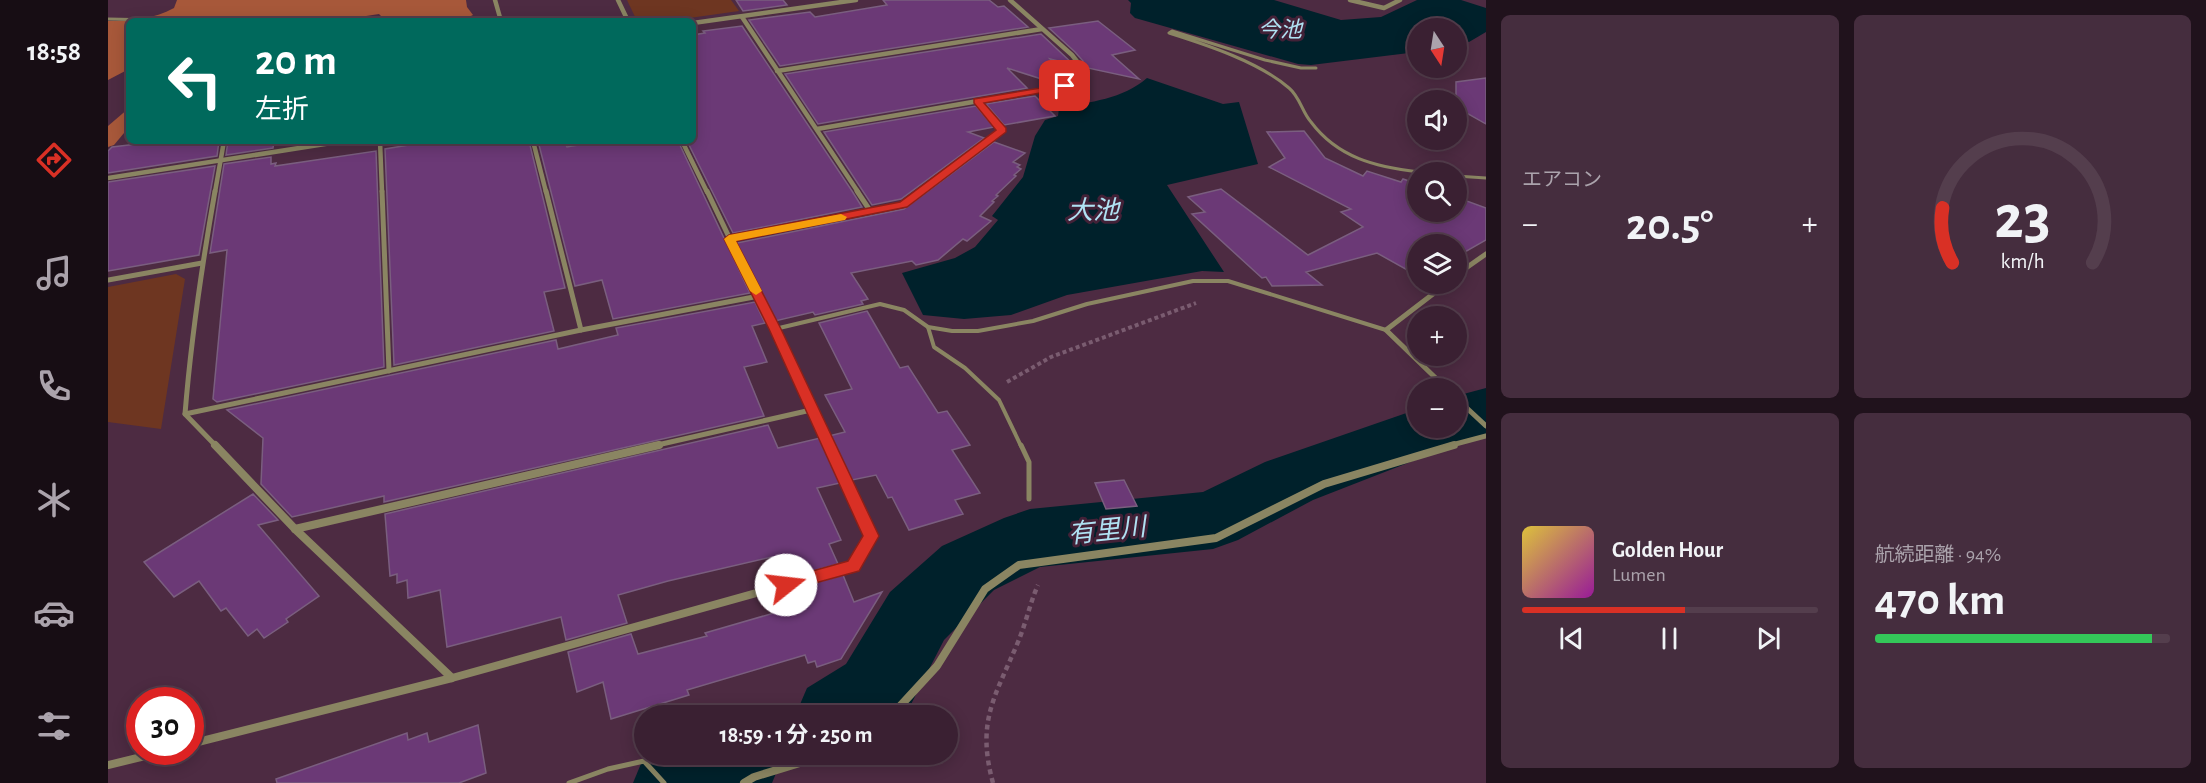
<!DOCTYPE html>
<html lang="ja">
<head>
<meta charset="utf-8">
<style>
  body { margin:0; font-family:"Alegreya Sans","Noto Sans JP",sans-serif; background:#452d3e; color:#f1f3f6; height:100vh; display:flex; flex-direction:column; font-size:22px; white-space:nowrap }
  * { box-sizing:border-box; margin:0 }
  p { font-size:20px; color:#aba3ac }
  .icon { flex:none; width:33px; height:33px; fill:none; stroke:currentColor; stroke-width:2; stroke-linecap:round; stroke-linejoin:round }
  .map { position:relative; flex:1; overflow:hidden }
  .sheet { display:flex; flex-direction:column; gap:15px; padding:15px; background:#20121c; width:720px }
  .sheet>* { flex:none }
  .hud { position:absolute; left:18px; top:18px; width:570px; height:126px; border-radius:9px; box-shadow:0 3px 15px #0003,0 0 0 2px #543e4d; background:#00695c; color:#fff; overflow:hidden }
  .needle { width:39px; rotate:168deg }
  .fabs { position:absolute; left:1299px; top:18px; display:grid; gap:12px }
  .fabs a { display:grid; place-items:center; width:60px; height:60px; border-radius:50%; background:#3a2032; box-shadow:0 3px 15px #0003,0 0 0 2px #543e4d; font-size:30px }
  .speed { position:absolute; left:18px; top:687px; display:flex; gap:12px; font-size:30px; font-weight:700; text-align:center }
  .speed>* { display:grid; place-content:center; width:78px; height:78px; border-radius:50%; background:#3a2032; box-shadow:0 3px 15px #0003,0 0 0 2px #543e4d; line-height:1 }
  .speed .limit { border:9px solid #d22; background:#fff; color:#111 }
  .pin { position:absolute; display:grid; place-items:center; width:51px; height:51px; color:#fff; margin:-26px; border-radius:12px; box-shadow:0 3px 9px #0006 }
  .me { position:absolute; width:66px; margin:-33px; rotate:74deg; stroke-linejoin:round; filter:drop-shadow(0 0 4px #0008) }
  .turn { display:flex; align-items:center; gap:21px; height:126px; padding:0 30px; font-size:27px }
  .turn .icon { width:78px; height:78px; stroke-width:2.5 }
  .turn b { display:block; font-size:42px; line-height:51px }
  .big { font-size:45px; font-weight:700; line-height:1.1 }
  .sheet .widget { flex:1; display:flex; flex-direction:column; justify-content:center; gap:9px; min-width:0; padding:0 21px; border-radius:9px; background:#452d3e }
  .sheet .dial { align-items:center; gap:0 }
  .dial svg { height:156px; overflow:visible; fill:none; stroke:#543e4d; stroke-width:7; stroke-linecap:round; text-anchor:middle }
  .dial text { fill:#f1f3f6; stroke:none }
  .song { display:flex; align-items:center; gap:18px }
  .cover { width:72px; height:72px; border-radius:9px; background:linear-gradient(135deg,hsl(50 70% 55%),hsl(300 70% 35%)) }
  .played { height:6px; border-radius:3px; background:linear-gradient(90deg,#d93025 55%,#543e4d 55%) }
  .keys { display:flex; justify-content:space-around; direction:ltr }
  .heat { display:flex; justify-content:space-between; align-items:center; font-size:33px; direction:ltr }
  .charge { height:9px; border-radius:4px; background:linear-gradient(90deg,#34c759 94%,#543e4d 0) }
  .sheet .tiles { flex:1; display:grid; gap:15px; grid-template-columns:repeat(2,1fr) }
  .trip { position:absolute; left:526px; top:705px; width:324px; height:60px; border-radius:30px; background:#3a2032; box-shadow:0 3px 15px #0003,0 0 0 2px #543e4d; font-weight:700; line-height:60px; text-align:center }
  main { display:flex; flex:1; min-height:0 }
  .tab-bar { display:flex; flex-direction:column; width:108px; justify-content:space-around; align-items:center; background:#170d14; color:#aba3ac }
  .tab-bar .icon { width:42px; height:42px }
  .tab-bar .active { color:#d93025 }
  .tab-bar b { font-size:27px; color:#f1f3f6 }
  .map>svg:first-child { display:block }
  .green { fill:#6e3621 }
  .forest { fill:#a7583a }
  .water { fill:#00212b }
  .lines { fill:none; stroke-linecap:round; stroke-linejoin:round }
  .river { fill:#00212b; fill-rule:evenodd }
  .building { fill:#6b3976; stroke:#7a5e7f; stroke-width:1.5 }
  .path-far1 { stroke:#7a5c70; stroke-width:4; stroke-dasharray:4 3; stroke-linecap:butt }
  .path { stroke:#7a5c70; stroke-width:4.5; stroke-dasharray:5 4; stroke-linecap:butt }
  .service-far2 { stroke:#8a8562; stroke-width:3 }
  .service-far1 { stroke:#8a8562; stroke-width:4 }
  .service { stroke:#8a8562; stroke-width:5 }
  .minor-far2 { stroke:#8a8562; stroke-width:4.5 }
  .minor-far1 { stroke:#8a8562; stroke-width:5 }
  .minor { stroke:#8a8562; stroke-width:8 }
  .route { fill:#d93025; stroke:#8d1f18; stroke-width:1.5 }
  .slow { fill:#f59e0b }
  .labels { text-anchor:middle; dominant-baseline:central; stroke-width:6; stroke-linejoin:round; paint-order:stroke }
  .far-water-label { font-size:22px; font-style:italic; fill:#b0e2f3; stroke:#422137 }
  .water-label { font-size:26px; font-style:italic; fill:#b0e2f3; stroke:#422137 }
</style>
</head>
<body>
<main>
<nav class="tab-bar">
<b>18:58</b>
<svg class="icon active" aria-label="directions" viewBox="0 0 24 24"><path d="M12 3l9 9-9 9-9-9zM9 14v-3h6M13 9l2 2-2 2"/></svg>
<svg class="icon" aria-label="music" viewBox="0 0 24 24"><path d="M9 18V5l10-2v13"/><circle cx="6" cy="18" r="3"/><circle cx="16" cy="16" r="3"/></svg>
<svg class="icon" aria-label="phone" viewBox="0 0 24 24"><path d="M5 4h4l2 5-3 2q2 4 5 5l2-3 5 2v4C11 20 4 13 5 4z"/></svg>
<svg class="icon" aria-label="climate" viewBox="0 0 24 24"><path d="M12 3v18M4 7l16 10M4 17L20 7"/></svg>
<svg class="icon" aria-label="car" viewBox="0 0 24 24"><path d="M5 17H2v-5l4-1 3-4h7l3 4 3 1v5h-3M9 17h6M6 11h13"/><circle cx="7" cy="17" r="2"/><circle cx="17" cy="17" r="2"/></svg>
<svg class="icon" aria-label="filters" viewBox="0 0 24 24"><path d="M4 7h16M4 17h16"/><circle cx="9" cy="7" r="2"/><circle cx="15" cy="17" r="2"/></svg>
</nav>
<div class="map">
<svg width="1378" height="783" viewBox="0 0 1378 783">
  <rect width="100%" height="100%" fill="#4d2b42"/>
  <g class="green">
    <polygon points="519,0 623,0 631,11 560,21 529,21"/>
    <polygon points="68,274 77,279 53,429 0,422 0,287"/>
  </g>
  <g class="forest">
    <path d="M69 0H358L359 7 365 15 352 21H272L275 18 271 14 226 21H21V69L0 80V21C23 21 46 19 66 8Z"/>
    <polygon points="21,108 21,127 6,145 0,147 0,126"/>
  </g>
  <g class="water">
    <polygon points="1020,0 1166,0 1233,20 1273,17 1309,0 1353,0 1378,8 1378,32 1361,42 1349,43 1348,28 1310,28 1309,52 1203,65 1190,64 1027,18 1022,13 1023,3"/>
    <path d="M1039 78 1115 104 1131 102 1150 164 1059 185 1116 272 1094 271 959 295 903 315 856 319 815 315 794 273 847 258 867 247 890 220 884 216 915 177 927 136 937 120 950 116 951 108C982 102 1015 99 1039 78Z"/>
  </g>
  <g class="lines">
    <g class="river">
      <polygon points="1378,388 1378,434 1351,443 1205,500 1130,540 1105,549 932,567 886,590 836,640 797,716 687,716 699,688 738,664 782,592 834,546 896,518 922,509 1095,492 1157,462 1310,409 1310,428 1348,428 1348,396"/>
      <polygon points="633,712 641,716 623,716"/>
      <polygon points="537,754 676,754 664,783 525,783"/>
      <polygon points="726,754 732,754 729,756"/>
    </g>
  </g>
  <g class="building">
    <polygon points="628,0 675,0 679,5 635,11"/>
    <polygon points="775,0 881,0 890,7 896,6 920,27 672,66 641,20 702,12 707,17 779,5"/>
    <polygon points="990,21 1027,50 1004,55 1031,79 975,67 975,61 967,52 941,28"/>
    <polygon points="634,26 744,191 754,207 625,233 579,141 585,141 585,35 597,33 595,31"/>
    <polygon points="933,34 966,65 942,59 961,78 955,82 946,83 899,68 919,88 710,124 677,74"/>
    <polygon points="1378,78 1378,124 1348,107 1348,82"/>
    <polygon points="927,96 947,116 896,125 878,104"/>
    <polygon points="868,106 886,127 860,132 876,138 793,199 764,205 716,132"/>
    <polygon points="1196,131 1217,158 1255,176 1259,171 1293,182 1295,179 1310,184 1310,212 1348,212 1348,197 1378,208 1378,240 1348,257 1348,244 1310,244 1310,276 1269,253 1198,272 1214,285 1164,286 1158,277 1154,278 1084,214 1097,212 1080,197 1113,189 1200,255 1255,227 1233,212 1243,209 1161,167 1177,158 1159,132"/>
    <polygon points="55,141 111,141 109,156 0,173 0,151 4,147"/>
    <polygon points="120,141 166,141 165,148 118,155"/>
    <polygon points="325,141 421,141 457,288 436,292 446,331 286,365 277,149"/>
    <polygon points="430,141 456,141 459,147 494,141 570,141 642,293 505,319 494,280 467,286"/>
    <polygon points="886,142 917,153 905,162 912,165 909,167 913,169 906,175 908,176 888,195 890,196 884,201 886,202 872,216 883,221 859,241 855,239 830,260 808,265 804,261 743,273 760,299 753,301 755,304 707,315 705,312 667,321 629,243 796,209"/>
    <polygon points="268,151 276,367 109,402 105,399 119,250 102,253 116,164 163,157 163,164 168,163 167,166"/>
    <polygon points="107,166 91,255 0,271 0,182"/>
    <polygon points="647,302 657,323 644,326 659,362 636,367 656,416 276,502 276,496 184,517 153,484 155,438 119,410 448,340 450,349 510,335 508,328"/>
    <polygon points="759,311 792,368 800,366 830,413 839,411 862,445 844,450 872,493 847,500 855,514 801,530 784,497 780,498 768,475 744,480 721,436 737,432 717,395 744,389 711,323"/>
    <polygon points="660,425 670,448 712,438 732,483 709,488 733,540 721,544 730,564 672,580 664,557 560,581 510,595 519,623 458,640 453,617 339,647 332,590 300,598 299,580 289,583 289,574 282,576 277,514"/>
    <polygon points="1016,480 1029,506 998,509 987,483"/>
    <polygon points="145,494 170,520 150,525 211,596 178,619 180,622 156,638 149,629 140,636 118,608 113,611 91,581 66,597 36,562"/>
    <polygon points="735,575 746,602 774,592 733,659 709,667 707,661 700,663 697,655 579,690 581,695 503,719 495,682 469,692 460,652 523,634 530,654 599,636 597,633 683,608 677,591"/>
    <polygon points="370,725 378,773 351,783 169,783 168,779 299,733 300,740 319,733 321,742"/>
  </g>
  <g class="lines">
    <polyline class="path-far1" points="899,382 943,357 1088,303"/>
    <path class="path" d="M885 783C868 721 887 697 910 642 918 623 922 603 930 585"/>
    <g class="service-far2">
      <polyline points="0,19 99,21"/>
      <path d="M1208 68H1193L1157 60 1064 31 1061 33C1099 45 1151 62 1181 88 1192 97 1194 112 1203 122 1230 158 1268 167 1311 172"/>
      <polyline points="1348,176 1378,178"/>
    </g>
    <g class="service-far1">
      <polyline points="820,327 826,347 857,368 891,400 913,446"/>
      <polyline points="667,329 772,304 796,310 820,327 844,331 870,331 925,321 979,304 1085,281 1120,281 1278,330"/>
    </g>
    <g class="service">
      <polyline points="913,445 921,462 921,499"/>
      <polyline points="461,783 500,769 536,761 556,783"/>
    </g>
    <g class="minor-far2">
      <polyline points="387,0 393,21"/>
      <polyline points="510,0 520,21"/>
      <polyline points="1242,0 1276,8 1292,0"/>
      <polyline points="634,17 750,192"/>
      <polyline points="585,23 748,0"/>
      <polyline points="669,71 934,29"/>
      <polyline points="709,129 957,86 970,77 971,64 964,55 902,0"/>
      <polyline points="272,141 274,192"/>
      <polyline points="425,141 438,192"/>
      <polyline points="574,141 599,192"/>
      <polyline points="0,178 236,141"/>
      <polyline points="107,192 116,141"/>
      <polyline points="811,192 894,130 870,101"/>
    </g>
    <g class="minor-far1">
      <path d="M107 191C94 265 83 339 77 414L108 446"/>
      <polyline points="274,191 281,371"/>
      <polyline points="438,191 473,330"/>
      <polyline points="599,191 721,446"/>
      <polyline points="749,191 763,212"/>
      <polyline points="622,239 795,204 813,191"/>
      <polyline points="1348,275 1378,254"/>
      <polyline points="0,280 94,263"/>
      <polyline points="1338,284 1278,330 1338,388"/>
      <polyline points="1348,398 1378,426"/>
      <polyline points="77,414 473,330 651,296"/>
      <polyline points="545,446 703,410"/>
      <polyline points="1340,446 1378,436"/>
    </g>
    <g class="minor">
      <polyline points="107,445 187,529 344,678"/>
      <polyline points="187,529 551,445"/>
      <polyline points="783,716 829,666 877,589 911,565 1108,538 1216,484 1346,445"/>
      <polyline points="82,744 344,678 745,566 763,536 721,445"/>
      <polyline points="0,765 54,752"/>
      <polyline points="636,783 646,777 721,754"/>
    </g>
  </g>
  <polygon class="route" points="957,84 961,86 960,88 876,103 898,128 898,132 799,207 628,241 673,329 771,536 751,571 678,591 672,589 670,585 672,580 740,561 755,536 661,329 616,239 621,235 792,202 888,130 866,103 866,99"/>
  <polygon class="slow" points="733,214 739,217 737,220 628,241 654,291 648,295 642,291 616,239 621,235"/>
  <g class="labels">
    <g class="far-water-label">
      <text x="1172" y="30">今池</text>
    </g>
    <g class="water-label">
      <text x="985" y="211">大池</text>
      <text transform="translate(999 531) rotate(-6)">有里川</text>
    </g>
  </g>
</svg>
<div class="fabs">
<a><svg class="needle" viewBox="-14 -14 28 28"><path d="M0-13l5 13h-10z" fill="#e53935"/><path d="M0 13l5-13h-10z" fill="#aba3ac"/></svg></a>
<a><svg class="icon" aria-label="sound" viewBox="0 0 24 24"><path d="M4 9h4l5-4v14l-5-4H4zM17 9q2 3 0 6"/></svg></a>
<a><svg class="icon" aria-label="search" viewBox="0 0 24 24"><circle cx="10" cy="10" r="6"/><path d="M15 15l6 6"/></svg></a>
<a><svg class="icon" aria-label="layers" viewBox="0 0 24 24"><path d="M12 4l9 5-9 5-9-5zM3 14l9 5 9-5"/></svg></a>
<a>+</a>
<a>−</a>
</div>
<div class="speed"><div class="limit">30</div></div>
<div class="pin" style="left:957px;top:86px;background:#d93025"><svg class="icon" aria-label="arrive" viewBox="0 0 24 24"><path d="M6 21V4h12l-3 4 3 4H6"/></svg></div>
<svg class="me" style="left:678px;top:585px" viewBox="-20 -20 40 40"><circle r="19" fill="#fff"/><path d="M0-13L10 11 0 6-10 11z" fill="#d93025"/></svg>
<div class="trip">18:59 · 1 分 · 250 m</div>
<div class="hud">
<div class="turn"><svg class="icon" aria-label="left" viewBox="0 0 24 24"><path d="M17 20v-9H6M10 6l-5 5 5 5"/></svg><div><b>20 m</b>左折</div></div>
</div>
</div>
<section class="sheet">
<div class="tiles">
<div class="widget"><p>エアコン</p>
<div class="heat"><a>−</a><b class="big">20.5°</b><a>+</a></div>
</div>
<div class="widget dial"><svg viewBox="0 0 100 80">
<path d="M14 69A42 42 0 1 1 86 69"/>
<path d="M14 69A42 42 0 0 1 9 41" stroke="#d93025"/>
<text x="50" y="56" font-size="32" font-weight="700">23</text>
<text x="50" y="72" font-size="11">km/h</text>
</svg></div>
<div class="widget">
<div class="song"><i class="cover"></i><div><b>Golden Hour</b><p>Lumen</p></div></div>
<div class="played"></div>
<div class="keys"><svg class="icon" aria-label="previous" viewBox="0 0 24 24"><path d="M18 5L8 12l10 7zM5 5v14"/></svg><svg class="icon" aria-label="pause" viewBox="0 0 24 24"><path d="M8 5v14M16 5v14"/></svg><svg class="icon" aria-label="next" viewBox="0 0 24 24"><path d="M6 5l10 7-10 7zM19 5v14"/></svg></div>
</div>
<div class="widget"><p>航続距離 · 94%</p><b class="big">470 km</b><div class="charge"></div></div>
</div>
</section>
</main>
</body>
</html>
